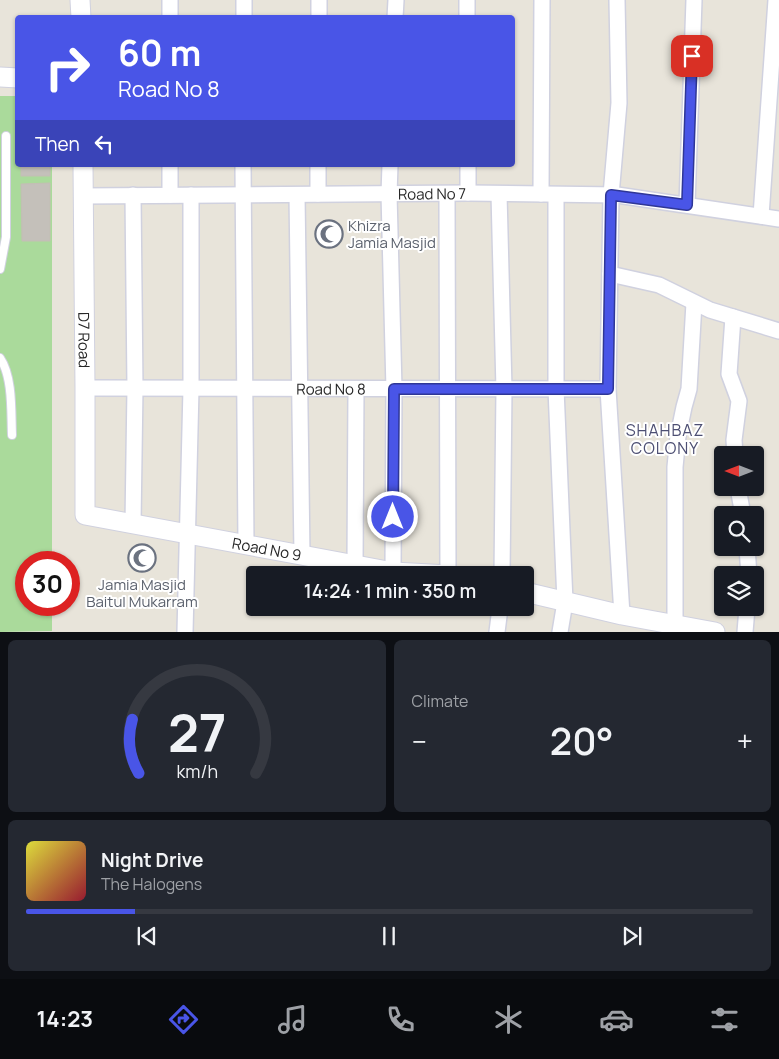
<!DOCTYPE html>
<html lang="en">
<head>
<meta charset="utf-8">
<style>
  body { margin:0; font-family:Manrope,sans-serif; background:#242831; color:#f1f3f6; height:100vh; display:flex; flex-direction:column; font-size:19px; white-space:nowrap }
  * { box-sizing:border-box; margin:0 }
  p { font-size:16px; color:#9ea1a6 }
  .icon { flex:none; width:28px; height:28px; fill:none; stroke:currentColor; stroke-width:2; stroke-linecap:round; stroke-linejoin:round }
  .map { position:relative; height:632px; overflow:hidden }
  .details { display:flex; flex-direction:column; gap:8px; padding:8px; background:#0d0f14; flex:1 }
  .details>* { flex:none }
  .banner { position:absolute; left:15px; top:15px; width:500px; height:152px; border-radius:5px; box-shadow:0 1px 4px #0004; background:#4955e7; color:#fff; overflow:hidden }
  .needle { width:32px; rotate:270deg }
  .fabs { position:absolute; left:714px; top:446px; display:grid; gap:10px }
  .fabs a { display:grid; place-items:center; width:50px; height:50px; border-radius:5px; background:#171b24; box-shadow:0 1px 4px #0004; font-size:25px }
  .speed { position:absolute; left:15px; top:551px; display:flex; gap:10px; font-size:25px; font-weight:700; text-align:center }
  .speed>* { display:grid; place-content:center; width:65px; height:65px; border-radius:50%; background:#171b24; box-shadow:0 1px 4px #0004; line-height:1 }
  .speed .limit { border:8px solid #d22; background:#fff; color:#111 }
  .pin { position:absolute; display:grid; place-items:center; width:42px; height:42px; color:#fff; margin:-21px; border-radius:10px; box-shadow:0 2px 8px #0006 }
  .me { position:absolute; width:55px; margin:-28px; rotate:0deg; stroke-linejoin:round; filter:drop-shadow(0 0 4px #0008) }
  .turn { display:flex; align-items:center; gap:18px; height:105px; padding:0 20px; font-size:22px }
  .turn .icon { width:65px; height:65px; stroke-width:2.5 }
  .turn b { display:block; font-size:35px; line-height:42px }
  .then { display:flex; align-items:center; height:48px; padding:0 20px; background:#0003; gap:10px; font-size:19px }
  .big { font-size:38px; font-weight:600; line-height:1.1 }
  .details .widget { flex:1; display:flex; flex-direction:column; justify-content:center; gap:8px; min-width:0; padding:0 18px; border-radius:8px; background:#242831 }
  .details .dial { align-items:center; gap:0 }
  .dial svg { height:130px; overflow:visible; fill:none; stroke:#363941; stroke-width:7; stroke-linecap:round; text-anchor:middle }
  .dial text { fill:#f1f3f6; stroke:none }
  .song { display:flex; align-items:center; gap:15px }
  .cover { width:60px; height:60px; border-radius:8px; background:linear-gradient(135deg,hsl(60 70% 55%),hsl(350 70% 35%)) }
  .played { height:5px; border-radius:2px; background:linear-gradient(90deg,#4955e7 15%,#363941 15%) }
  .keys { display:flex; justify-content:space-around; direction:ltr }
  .heat { display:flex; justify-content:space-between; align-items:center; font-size:28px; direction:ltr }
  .details .tiles { flex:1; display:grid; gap:8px; grid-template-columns:1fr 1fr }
  .widget:last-child { grid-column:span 2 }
  .trip { position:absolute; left:246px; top:566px; width:288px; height:50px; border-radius:5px; background:#171b24; box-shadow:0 1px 4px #0004; font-weight:600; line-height:50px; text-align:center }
  .tab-bar { display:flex; height:80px; justify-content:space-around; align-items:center; background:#090b0e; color:#9ea1a6 }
  .tab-bar .icon { width:35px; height:35px }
  .tab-bar .on { color:#4955e7 }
  .tab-bar b { font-size:22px; color:#f1f3f6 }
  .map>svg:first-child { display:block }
  .green { fill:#aada9b }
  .building { fill:#c4c0ba; stroke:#c3bfb4 }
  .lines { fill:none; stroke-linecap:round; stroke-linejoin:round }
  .service-casing { stroke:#d0d1df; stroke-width:10 }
  .minor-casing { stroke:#d0d1df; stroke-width:18 }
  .tertiary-casing { stroke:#d0d1df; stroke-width:21 }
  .service { stroke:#fff; stroke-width:8 }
  .minor { stroke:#fff; stroke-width:15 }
  .tertiary { stroke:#fff; stroke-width:19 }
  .route-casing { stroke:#2f3796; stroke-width:12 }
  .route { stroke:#4955e7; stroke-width:9 }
  .labels { text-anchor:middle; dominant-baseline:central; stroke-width:4; stroke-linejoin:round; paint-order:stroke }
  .street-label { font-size:15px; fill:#272727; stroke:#fff }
  .worship-label { font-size:15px; fill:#5b616d; stroke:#fff; text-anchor:start }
  .neighbourhood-label { font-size:16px; letter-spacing:1px; fill:#4d4f73; stroke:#fff }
</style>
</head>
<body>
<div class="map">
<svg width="779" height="632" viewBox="0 0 779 632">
  <rect width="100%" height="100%" fill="#e8e4da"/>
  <polygon class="green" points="0,96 17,96 18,165 52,165 52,562 26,562 26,605 52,605 52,631 0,632"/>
  <g class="building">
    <rect x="21" y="165" width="29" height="11"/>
    <polygon points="50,183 50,241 22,241 21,184"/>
  </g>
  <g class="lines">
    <g class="service-casing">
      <g id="service">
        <polyline points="0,269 6,237 6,136"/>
        <path d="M0 358C13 377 11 412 12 435"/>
      </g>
    </g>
    <g class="minor-casing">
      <g id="minor">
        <polyline points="170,0 170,18"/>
        <polyline points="467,0 467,18"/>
        <polyline points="617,0 619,103 611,195 608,389 622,615"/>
        <polyline points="244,18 244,0"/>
        <polyline points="319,18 319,0"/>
        <polyline points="395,18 396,0"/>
        <polyline points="170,165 170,195"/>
        <polyline points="243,165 246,545"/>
        <polyline points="390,165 389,194 394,389 393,572"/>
        <polyline points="468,165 468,193"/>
        <polyline points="318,194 318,165"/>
        <polyline points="447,194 448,575"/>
        <polyline points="499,194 504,389 502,575"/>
        <polyline points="541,194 542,0"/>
        <polyline points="297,195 302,555"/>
        <polyline points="556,195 556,389 565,602 560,632"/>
        <path id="s1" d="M83 196 468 193 617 195 779 219"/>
        <polyline points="687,205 694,0"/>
        <polyline points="761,216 776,0"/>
        <polyline points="610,274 659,285 710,310 779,331"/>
        <polyline points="733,317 729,374 739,401 734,440 735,455"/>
        <path id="s2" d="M85 388 608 389"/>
        <polyline points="738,488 743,515"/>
        <polyline points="133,523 135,388 133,195"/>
        <polyline points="747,548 749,575"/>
        <polyline points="355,565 356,389"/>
        <polyline points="185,632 191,389 191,195"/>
        <polyline points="497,632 500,608"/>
        <polyline points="675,632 675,467 678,436 684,407 689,389 694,303"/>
        <polyline points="745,632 747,608"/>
      </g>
    </g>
    <g class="tertiary-casing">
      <g id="tertiary">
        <polyline points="80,0 81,18"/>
        <polyline points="0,77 18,78"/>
        <path id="s3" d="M83 165 85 388V515L393 572 449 575"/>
        <polyline points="525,592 622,615 715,632"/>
      </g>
    </g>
    <use href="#service" class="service"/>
    <use href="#minor" class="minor"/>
    <use href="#tertiary" class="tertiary"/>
  </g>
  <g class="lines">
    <g class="route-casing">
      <polyline id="route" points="393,517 394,389 608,389 611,195 687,205 692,56"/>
    </g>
    <use href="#route" class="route"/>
  </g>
  <defs>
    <g id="mosque-ring" transform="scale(1.4375)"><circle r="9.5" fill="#fff" stroke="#6b7280" stroke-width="1.5"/><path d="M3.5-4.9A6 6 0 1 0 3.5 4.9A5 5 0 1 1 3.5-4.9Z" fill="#6b7280"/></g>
  </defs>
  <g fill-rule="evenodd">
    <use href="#mosque-ring" x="329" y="234"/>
    <use href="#mosque-ring" x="142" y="558"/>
  </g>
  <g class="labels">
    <g class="street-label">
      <text stroke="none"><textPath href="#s1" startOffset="349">Road No 7</textPath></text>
      <text stroke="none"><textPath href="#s3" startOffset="175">D7 Road</textPath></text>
      <text stroke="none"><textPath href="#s2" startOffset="246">Road No 8</textPath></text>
      <text stroke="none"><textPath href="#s3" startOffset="535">Road No 9</textPath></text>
    </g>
    <g class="worship-label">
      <text x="348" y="225">Khizra<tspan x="348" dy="17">Jamia Masjid</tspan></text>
      <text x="142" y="584" text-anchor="middle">Jamia Masjid<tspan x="142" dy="17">Baitul Mukarram</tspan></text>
    </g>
    <g class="neighbourhood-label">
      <text x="665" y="430">SHAHBAZ<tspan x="665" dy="18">COLONY</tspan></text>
    </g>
  </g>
</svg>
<div class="fabs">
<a><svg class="needle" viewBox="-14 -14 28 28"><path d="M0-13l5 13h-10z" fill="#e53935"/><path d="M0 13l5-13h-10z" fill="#9ea1a6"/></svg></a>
<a><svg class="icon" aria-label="search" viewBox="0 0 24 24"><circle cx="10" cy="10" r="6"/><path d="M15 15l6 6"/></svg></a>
<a><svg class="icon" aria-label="layers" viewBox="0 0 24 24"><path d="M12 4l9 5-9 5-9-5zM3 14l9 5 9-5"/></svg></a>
</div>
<div class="speed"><div class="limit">30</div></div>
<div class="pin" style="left:692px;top:56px;background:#d93025"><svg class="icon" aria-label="arrive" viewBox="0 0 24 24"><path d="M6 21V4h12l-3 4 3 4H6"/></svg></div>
<svg class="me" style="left:393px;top:517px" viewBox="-20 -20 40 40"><circle r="17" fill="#4955e7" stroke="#fff" stroke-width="3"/><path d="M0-11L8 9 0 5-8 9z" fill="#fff"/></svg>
<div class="trip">14:24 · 1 min · 350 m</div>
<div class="banner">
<div class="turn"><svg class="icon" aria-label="right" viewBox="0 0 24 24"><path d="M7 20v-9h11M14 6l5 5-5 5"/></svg><div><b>60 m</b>Road No 8</div></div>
<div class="then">Then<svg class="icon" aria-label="left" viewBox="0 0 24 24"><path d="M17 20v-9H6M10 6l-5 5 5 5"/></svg></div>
</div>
</div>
<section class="details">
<div class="tiles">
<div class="widget dial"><svg viewBox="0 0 100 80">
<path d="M14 69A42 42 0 1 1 86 69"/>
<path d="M14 69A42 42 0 0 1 10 36" stroke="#4955e7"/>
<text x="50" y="56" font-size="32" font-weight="700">27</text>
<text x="50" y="72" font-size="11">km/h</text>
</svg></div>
<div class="widget"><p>Climate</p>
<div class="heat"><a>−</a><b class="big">20°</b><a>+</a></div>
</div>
<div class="widget">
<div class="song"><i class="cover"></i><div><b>Night Drive</b><p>The Halogens</p></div></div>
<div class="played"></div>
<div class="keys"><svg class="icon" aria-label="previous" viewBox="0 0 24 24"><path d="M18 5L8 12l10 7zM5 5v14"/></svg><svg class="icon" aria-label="pause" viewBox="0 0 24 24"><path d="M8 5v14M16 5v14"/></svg><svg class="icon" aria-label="next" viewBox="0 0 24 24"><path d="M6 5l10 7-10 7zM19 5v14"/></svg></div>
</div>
</div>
</section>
<nav class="tab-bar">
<b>14:23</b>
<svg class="icon on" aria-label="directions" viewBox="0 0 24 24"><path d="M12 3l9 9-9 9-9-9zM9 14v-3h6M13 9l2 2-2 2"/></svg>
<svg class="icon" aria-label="music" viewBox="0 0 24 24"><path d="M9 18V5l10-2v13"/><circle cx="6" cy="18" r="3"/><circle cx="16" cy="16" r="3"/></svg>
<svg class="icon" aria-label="phone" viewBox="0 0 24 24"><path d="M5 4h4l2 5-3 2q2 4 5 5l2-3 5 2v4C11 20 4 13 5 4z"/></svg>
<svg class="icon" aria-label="climate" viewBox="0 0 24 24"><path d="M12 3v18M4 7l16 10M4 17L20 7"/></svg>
<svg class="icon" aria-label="car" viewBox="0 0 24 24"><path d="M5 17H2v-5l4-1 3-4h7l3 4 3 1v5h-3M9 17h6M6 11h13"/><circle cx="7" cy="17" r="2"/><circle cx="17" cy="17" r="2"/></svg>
<svg class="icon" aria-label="filters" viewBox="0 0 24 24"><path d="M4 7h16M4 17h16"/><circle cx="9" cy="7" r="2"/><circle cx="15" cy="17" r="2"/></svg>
</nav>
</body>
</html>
